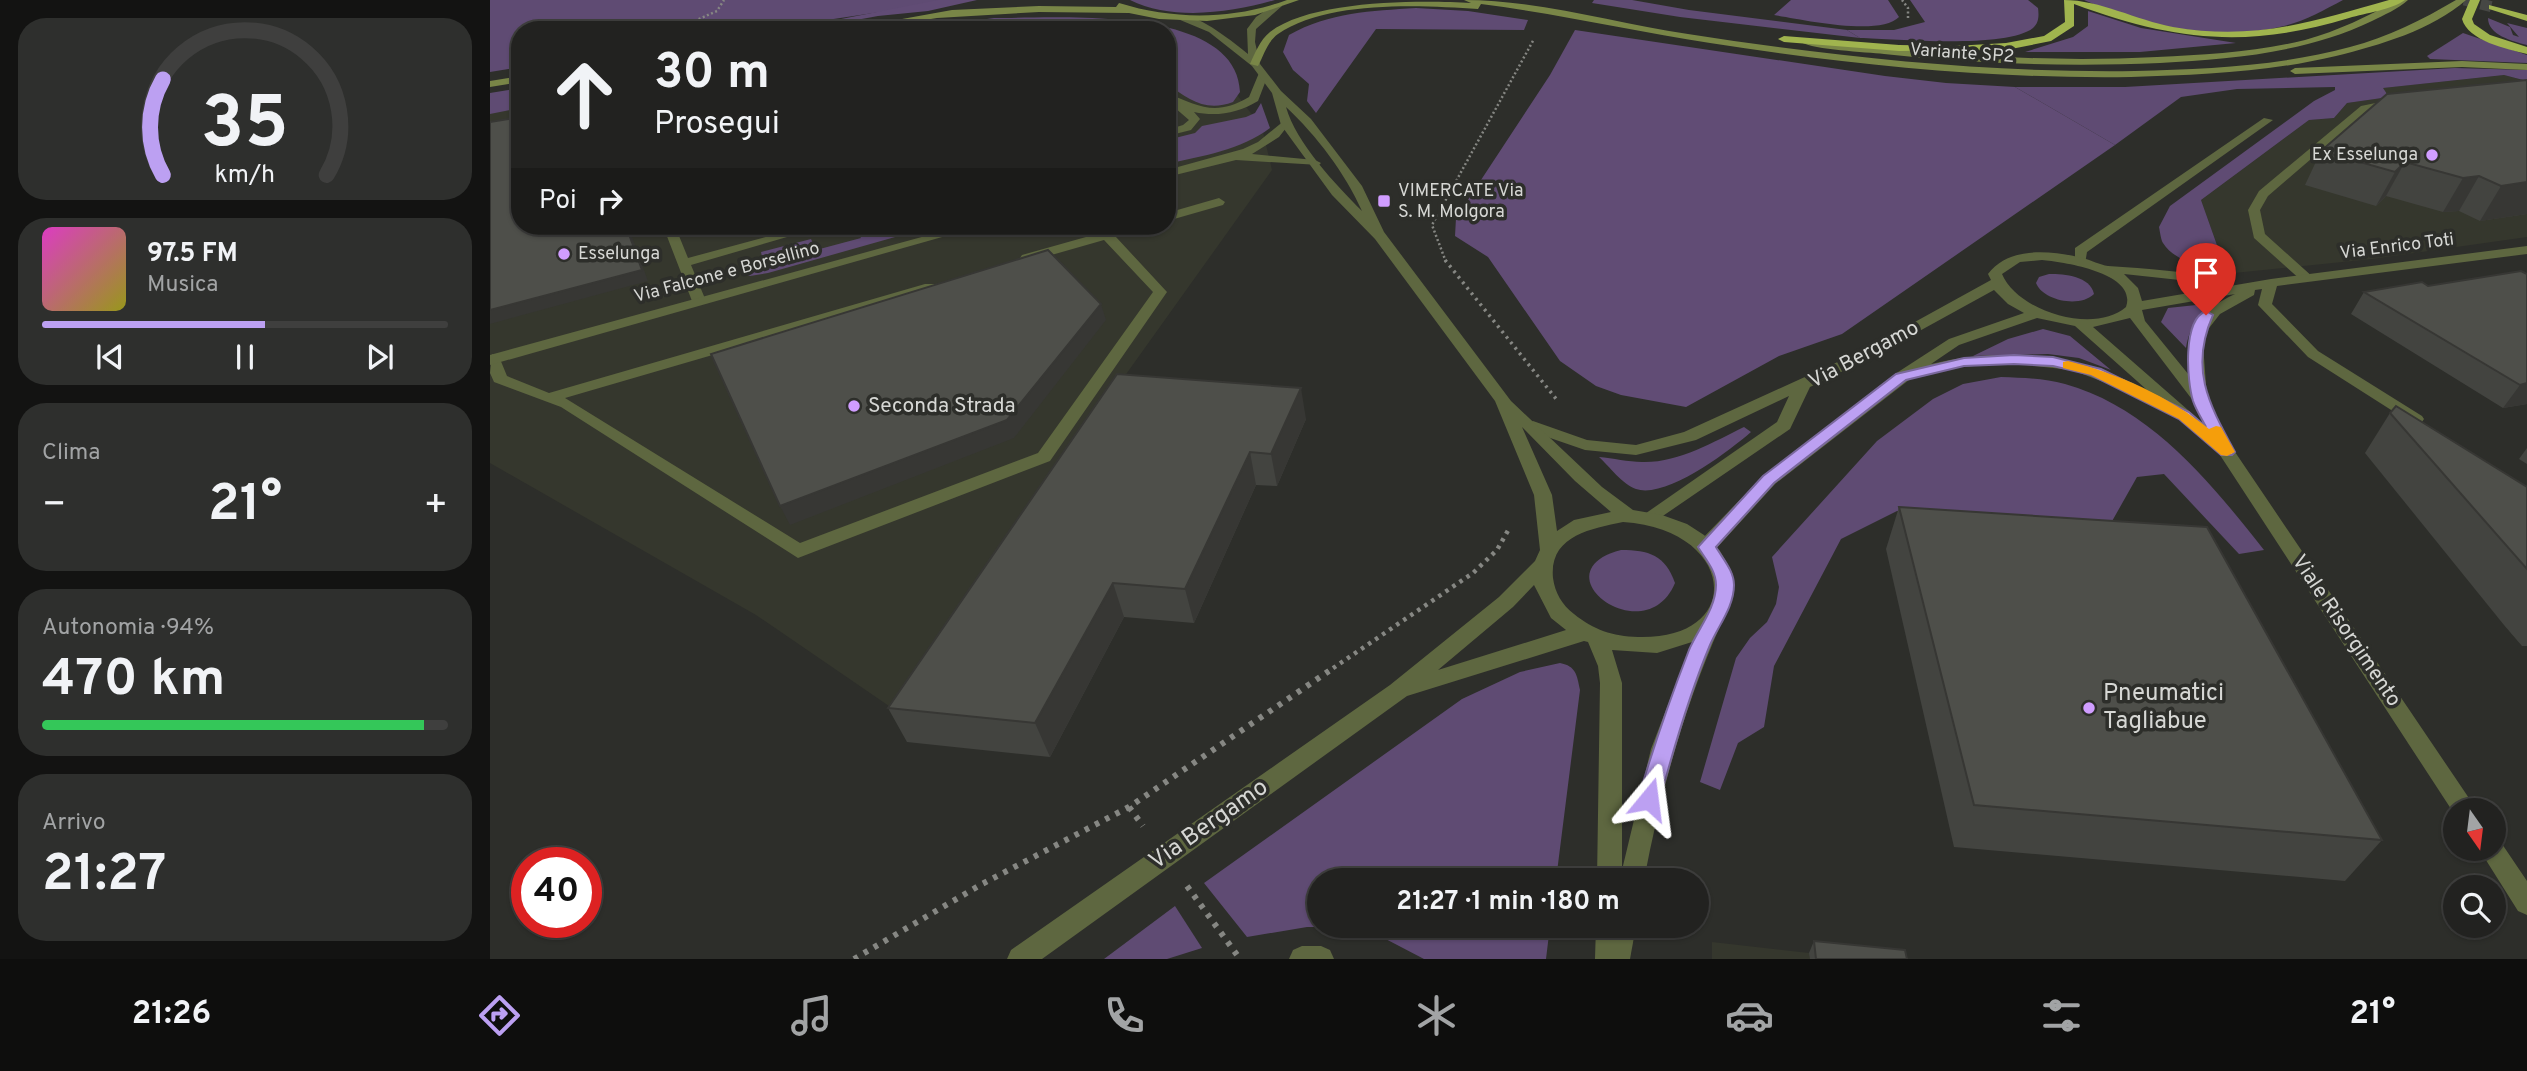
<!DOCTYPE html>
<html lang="it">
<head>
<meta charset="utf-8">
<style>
  body { margin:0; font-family:Overpass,sans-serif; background:#2e2f2d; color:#f1f3f6; height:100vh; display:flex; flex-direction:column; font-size:26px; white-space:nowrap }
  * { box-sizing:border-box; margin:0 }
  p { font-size:23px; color:#a2a4a5 }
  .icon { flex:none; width:38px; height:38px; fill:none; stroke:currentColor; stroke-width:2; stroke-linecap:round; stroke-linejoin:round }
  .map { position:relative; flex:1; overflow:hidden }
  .sheet { display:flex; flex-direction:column; gap:18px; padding:18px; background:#131312; width:490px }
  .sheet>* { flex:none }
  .top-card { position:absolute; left:21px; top:21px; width:665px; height:214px; border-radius:28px; box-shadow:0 2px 5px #0004,0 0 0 2px #3f3f3e; background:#222220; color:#f1f3f6; overflow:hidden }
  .needle { width:46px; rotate:166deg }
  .buttons { position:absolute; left:1953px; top:798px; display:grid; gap:14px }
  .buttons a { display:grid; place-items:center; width:63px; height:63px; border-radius:50%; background:#222220; box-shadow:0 2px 5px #0004,0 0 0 2px #3f3f3e; font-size:35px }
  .speed { position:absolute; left:21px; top:847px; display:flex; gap:14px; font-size:35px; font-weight:700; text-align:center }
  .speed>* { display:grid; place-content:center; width:91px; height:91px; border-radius:50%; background:#222220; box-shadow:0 2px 5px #0004,0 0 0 2px #3f3f3e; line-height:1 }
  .speed .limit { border:10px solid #d22; background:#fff; color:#111 }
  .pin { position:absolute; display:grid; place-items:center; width:60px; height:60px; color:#fff; margin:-72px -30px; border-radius:50% 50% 50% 0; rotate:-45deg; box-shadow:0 0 7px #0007 }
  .pin .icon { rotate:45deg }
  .me { position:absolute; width:77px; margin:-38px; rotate:16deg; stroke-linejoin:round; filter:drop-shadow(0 0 5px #0008) }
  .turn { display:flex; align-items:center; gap:24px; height:147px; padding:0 28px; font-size:32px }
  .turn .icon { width:91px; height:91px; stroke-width:2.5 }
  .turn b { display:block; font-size:49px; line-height:60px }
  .then { display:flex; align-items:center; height:66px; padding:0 28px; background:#0003; gap:14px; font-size:26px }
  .big { font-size:52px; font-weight:700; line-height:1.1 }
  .sheet .widget { flex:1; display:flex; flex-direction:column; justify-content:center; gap:10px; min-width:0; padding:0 24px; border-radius:28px; background:#2e2f2d }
  .sheet .dial { align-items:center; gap:0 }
  .dial svg { height:182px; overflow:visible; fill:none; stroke:#3f3f3e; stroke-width:7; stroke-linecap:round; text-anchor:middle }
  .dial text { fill:#f1f3f6; stroke:none }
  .song { display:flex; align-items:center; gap:21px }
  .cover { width:84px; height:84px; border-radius:10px; background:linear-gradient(135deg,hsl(310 70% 55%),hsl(60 70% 35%)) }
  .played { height:7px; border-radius:4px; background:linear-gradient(90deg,#bca0f2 55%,#3f3f3e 55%) }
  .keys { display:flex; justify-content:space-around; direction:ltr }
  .heat { display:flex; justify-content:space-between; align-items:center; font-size:38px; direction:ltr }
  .charge { height:10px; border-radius:5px; background:linear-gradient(90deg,#34c759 94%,#3f3f3e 0) }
  .trip { position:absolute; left:817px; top:868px; width:402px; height:70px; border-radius:35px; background:#222220; box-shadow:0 2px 5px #0004,0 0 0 2px #3f3f3e; font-weight:700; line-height:70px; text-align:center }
  .tabs { display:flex; height:112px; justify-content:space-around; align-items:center; background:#0e0e0d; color:#a2a4a5 }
  .tabs .icon { width:49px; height:49px }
  .tabs .selected { color:#bca0f2 }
  .tabs b { font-size:32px; color:#f1f3f6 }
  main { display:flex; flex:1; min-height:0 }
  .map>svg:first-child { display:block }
  .built { fill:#35372d }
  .green { fill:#5f4b73 }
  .forest { fill:#614c75 }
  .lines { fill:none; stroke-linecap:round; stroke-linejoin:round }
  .motorway-tunnel { stroke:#464744; stroke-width:11; stroke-dasharray:11 6; stroke-linecap:butt }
  .path-far3 { stroke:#868783; stroke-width:2.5; stroke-dasharray:2 2.5; stroke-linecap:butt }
  .path-far2 { stroke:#868783; stroke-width:3.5; stroke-dasharray:2.5 4.5; stroke-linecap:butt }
  .path-far1 { stroke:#868783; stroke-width:4.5; stroke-dasharray:3.5 5; stroke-linecap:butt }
  .path { stroke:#868783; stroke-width:6; stroke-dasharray:4.5 7; stroke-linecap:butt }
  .service { fill:#5e6740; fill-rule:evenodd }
  .minor { fill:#5e6740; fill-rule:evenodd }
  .tertiary { fill:#5e6740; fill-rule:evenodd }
  .secondary { fill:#798647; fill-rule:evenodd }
  .motorway { fill:#a0b44e; fill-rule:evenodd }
  .wall { fill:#434440 }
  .shaded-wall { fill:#373734 }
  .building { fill:#4e4f4a; stroke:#373734; stroke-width:2 }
  .route { fill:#bca0f2; stroke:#7a689d; stroke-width:2 }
  .slow { fill:#f59e0b }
  .poi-dot { fill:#d09dff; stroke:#2d2e2a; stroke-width:2.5 }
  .labels { text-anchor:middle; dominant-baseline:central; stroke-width:7; stroke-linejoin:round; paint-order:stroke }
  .far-street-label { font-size:18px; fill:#d6d7d4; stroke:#2d2e2a }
  .far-poi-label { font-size:18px; fill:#d6d7d4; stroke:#2d2e2a; text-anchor:start }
  .street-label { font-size:21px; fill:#d6d7d4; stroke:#2d2e2a }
  .poi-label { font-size:21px; fill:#d6d7d4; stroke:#2d2e2a; text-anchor:start }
  .near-poi-label { font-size:24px; fill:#d6d7d4; stroke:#2d2e2a; text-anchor:start }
  .near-street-label { font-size:24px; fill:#d6d7d4; stroke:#2d2e2a }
</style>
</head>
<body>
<main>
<section class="sheet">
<div class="widget dial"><svg viewBox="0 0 100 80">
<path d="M14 69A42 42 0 1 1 86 69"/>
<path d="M14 69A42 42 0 0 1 14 27" stroke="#bca0f2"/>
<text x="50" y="56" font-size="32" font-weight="700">35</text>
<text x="50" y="72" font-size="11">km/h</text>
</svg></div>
<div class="widget">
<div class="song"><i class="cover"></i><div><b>97.5 FM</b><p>Musica</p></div></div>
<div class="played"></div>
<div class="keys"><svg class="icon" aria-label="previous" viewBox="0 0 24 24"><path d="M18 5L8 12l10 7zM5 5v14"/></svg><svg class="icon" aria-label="pause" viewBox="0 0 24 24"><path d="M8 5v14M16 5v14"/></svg><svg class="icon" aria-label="next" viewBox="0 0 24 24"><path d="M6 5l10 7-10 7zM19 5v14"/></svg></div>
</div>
<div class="widget"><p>Clima</p>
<div class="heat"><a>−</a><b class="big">21°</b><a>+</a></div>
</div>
<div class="widget"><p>Autonomia · 94%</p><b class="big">470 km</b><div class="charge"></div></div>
<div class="widget"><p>Arrivo</p><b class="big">21:27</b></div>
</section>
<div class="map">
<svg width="2037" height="959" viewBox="0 0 2037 959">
  <rect width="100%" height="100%" fill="#2d2e2a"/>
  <g class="built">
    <polygon points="677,57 748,96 772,128 782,170 399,706 266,615 0,463 0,103 30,98 30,226 677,226"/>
    <polygon points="2014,75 2037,81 2037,237 1882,259 1744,273 1733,262 1711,200 1819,120 1844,118 1857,103 1898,97 1892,88"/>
    <polygon points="1222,942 1319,953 1378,959 1222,959"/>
  </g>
  <g class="green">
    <polygon points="0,0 470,0 271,30 30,30 30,67 0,72"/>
    <path d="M640 0H785C741 13 682 21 640 0Z"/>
    <polygon points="1104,0 1142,0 1199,10 1357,30 1370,38 1190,17 1102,3"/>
    <path d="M1594 0H1853C1834 10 1815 21 1794 26 1731 42 1653 27 1594 0Z"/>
    <path d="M926 8 978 11 1038 20 1034 30 886 29 826 113 817 101 819 84 803 70 793 52 799 35C840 12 881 11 926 8Z"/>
    <polygon points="1598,11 1651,28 1746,43 1650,52 1535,52 1583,37 1598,26"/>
    <path d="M504 18C564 18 747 4 750 92L743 102C716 112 698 100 677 83V30H418Z"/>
    <path d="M1998 18 2020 27 2023 35 2029 37 2017 23 2037 28V45C2022 41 1998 35 1998 18Z"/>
    <polygon points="1973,33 2037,55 2037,63 1940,59 1937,56"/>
    <path d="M1965 68 2037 70V81L2014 75 1893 88 1899 97 1857 103 1844 118 1819 120 1711 200 1733 262 1744 273C1722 269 1686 264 1673 243 1671 240 1670 232 1669 227L1680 206 1824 101 1845 90V87L1747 89 1691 97 1625 145 1525 87H1635Z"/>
    <polygon points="30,88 30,108 0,114 0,93"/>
    <path d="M771 103 780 128C751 150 712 156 677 164V140L705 133 712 126 756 117 765 113Z"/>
    <polygon points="382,226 444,226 278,273 260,276 252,273 274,266 271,252 321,239 326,250 371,238 367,231"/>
    <path d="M1559 274C1575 274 1600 276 1604 294 1590 308 1553 301 1546 283L1549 277Z"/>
    <path d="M1725 303C1707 316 1700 326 1696 348L1671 322 1678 308Z"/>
    <polygon points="1553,329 1580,336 1621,370 1589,358 1558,354 1483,356 1518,339"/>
    <path d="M1511 377C1533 378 1554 378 1575 384 1661 408 1721 483 1774 550L1749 554 1674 474 1647 477 1621 523 1407 511 1351 539 1284 666 1274 727 1248 743 1230 790 1210 782 1246 658 1260 638 1277 622 1286 604 1289 587 1282 557 1387 441 1443 399 1473 384Z"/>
    <path d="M1254 427 1261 432C1238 452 1176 499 1146 489 1133 485 1119 466 1109 457 1123 458 1138 462 1152 462 1189 463 1223 442 1254 427Z"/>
    <path d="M1131 550C1159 550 1175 555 1185 583 1155 654 1046 572 1131 550Z"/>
    <path d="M1070 663C1086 666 1087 675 1090 690L1066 880H830V926H1060L1056 959H934L888 935 855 927H817L757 937 714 883 972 699 1030 672Z"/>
    <polygon points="685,906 712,948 677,959 614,959"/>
  </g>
  <g class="forest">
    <polygon points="448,0 487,0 438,11 388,16 312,30 295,30"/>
    <path d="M1301 0H1398L1409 17C1390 37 1310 19 1284 15Z"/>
    <path d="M1420 0H1538L1548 8C1549 15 1549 23 1543 28 1517 49 1405 39 1370 38L1357 30H1404L1435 22Z"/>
    <polygon points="1085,30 1395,76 1456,83 1525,87 1625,145 1352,334 1289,356 1196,407 1131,395 1106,386 1070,361 998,257 965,236 966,218 1060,75"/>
  </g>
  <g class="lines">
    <polyline class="motorway-tunnel" points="1974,0 2003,7"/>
    <g class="path-far3">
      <polyline points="1412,0 1418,8 1418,19"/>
      <polyline points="184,30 227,11 234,0"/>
      <polyline points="956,262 942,225 1044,39"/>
    </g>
    <polyline class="path-far2" points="955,260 1067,400"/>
    <polyline class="path-far1" points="836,673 983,573 1007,550 1020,527"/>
    <g class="path">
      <polyline points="639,807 653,826"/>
      <polyline points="697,886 750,959"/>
      <polyline points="364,959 492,884 639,807 839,671"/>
    </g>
    <g class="service">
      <path d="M769 73 778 75 768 101C748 113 727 117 704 112L710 119 701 130 677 136V130L693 125 699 120 677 101V93C709 106 725 117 759 97Z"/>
      <polygon points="1905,99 1909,100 1909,104 1878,110 1778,196 1770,210 1775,234 1824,278 1822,281 1812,281 1764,238 1758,210 1769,191 1871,106"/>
      <polygon points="1774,118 1783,120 1597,252 1595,264 1585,264 1585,248"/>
      <polygon points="729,198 735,202 733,205 677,221 677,213"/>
      <polygon points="173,226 185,226 198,258 316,226 335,226 201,265 216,301 209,305 202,301"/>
      <polygon points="635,226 654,226 626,237 677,292 560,461 308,558 71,407 4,382 0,373 2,354 10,359 17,376 59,393 435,284 445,284 445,290 75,398 310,543 548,453 663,292 614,240 537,262 530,258 532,255"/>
    </g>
    <g class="minor">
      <polygon points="795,120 800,123 789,137 762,154 825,160 831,163 829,165 746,160 677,177 677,170 753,149 768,142"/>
      <polygon points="472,226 491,226 0,365 0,355"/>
      <path d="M2037 246V254L1787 286 1782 304 1828 351 1932 416 1934 419 1932 422H1920L1818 357 1768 305 1772 289 1765 290 1764 295 1730 314 1716 332 1713 344 1717 398 1745 452 1987 810H1965V815L1728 452 1691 420 1624 386 1582 370 1518 363 1472 367 1424 376 1285 484 1223 552H1209L1207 547 1209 542 1273 476 1405 374 1459 339 1534 313 1518 304 1504 290 1384 356 1320 387 1300 429 1164 522 1158 524 1149 518 1287 422 1299 396 1206 440 1146 455 1095 450 1037 430 1035 426 1043 421 1097 440 1146 445 1194 432 1374 350 1501 280 1498 274C1520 245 1562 251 1593 258 1601 260 1610 265 1618 266 1657 268 1697 273 1736 277L1743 281 1736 285 1634 274 1648 288 1652 301 1781 279ZM1552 260C1574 262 1648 273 1636 307 1604 335 1527 311 1512 274L1530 262ZM1745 294C1705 313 1695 332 1699 375L1655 321 1652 310ZM1547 318 1585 326 1656 389C1587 355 1515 346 1441 364L1469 345ZM1640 318 1704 402 1714 424 1603 327Z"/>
      <polygon points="2004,839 2010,841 2037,881 2037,915 2028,911 1989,849 2004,849"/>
    </g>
    <g class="tertiary">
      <path d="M785 4 792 6 766 29 765 42 770 64 791 91 821 119 872 186 894 232 1021 401 1112 487 1143 510 1172 515 1197 524 1214 535 1230 551 1242 572 1244 589 1240 605 1230 621 1231 624C1194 707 1171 791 1154 880H1107L1110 683 1108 666 1098 642 1094 641 917 696 552 959H517L521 950 900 685 1009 597 1045 561 1050 550 1044 495 1005 401 885 239 842 195 791 125 782 93 762 66 719 32 683 17C701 7 743 42 758 54L757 29 766 17ZM796 107C827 136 855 173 872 211 846 185 806 143 796 107ZM1032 427 1085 481 1121 512 1084 520 1067 531 1062 495ZM1133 522C1246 529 1257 640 1148 637 1122 636 1104 630 1084 614 1072 605 1065 593 1063 578 1059 536 1100 529 1133 522ZM1044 585 1061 618 1076 630 948 670 1023 607ZM1202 642 1161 749 1132 870V683L1122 650 1167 653Z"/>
      <polygon points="1106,926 1146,926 1140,959 1105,959"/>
      <polygon points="812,946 831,946 840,950 844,959 799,959 803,950"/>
    </g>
    <g class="secondary">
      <path d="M797 0H809L765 15 717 21 669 19 639 13 549 12 447 18 374 30H351L462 10 549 6 626 7 629 3C684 20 742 20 797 0Z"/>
      <path d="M974 0C1049 0 1124 23 1198 34 1346 57 1495 73 1645 71 1717 69 1790 66 1860 47 1898 37 1932 20 1966 0H1976C1942 30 1890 45 1846 56 1779 72 1710 75 1641 77 1500 79 1360 65 1220 43 1144 31 1068 14 991 4L988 9C931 5 837 0 788 34 777 42 774 55 768 66L760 64C765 53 770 40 780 32 822 0 928 0 981 3Z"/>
      <path d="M1908 0H1918C1908 9 1894 15 1882 21 1815 53 1742 59 1670 63 1578 67 1486 64 1394 54 1376 52 1324 50 1311 42L1316 39C1433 54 1549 63 1667 57 1716 55 1767 52 1815 40 1848 31 1878 16 1908 0Z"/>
      <polygon points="1972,61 2037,64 2037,70 1972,67 1805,74 1800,71 1805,68"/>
      <polygon points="30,76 30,82 0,87 0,81"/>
    </g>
    <g class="motorway">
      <path d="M1574 0C1610 0 1646 20 1683 27 1765 41 1821 22 1899 0H1915C1901 10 1876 13 1859 18 1757 49 1684 41 1584 4V26L1561 41 1516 50 1409 51 1294 42 1288 39 1294 36 1409 45 1464 46 1516 43 1554 36 1575 22Z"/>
      <path d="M1980 0H1990L1982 19 1984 24 2000 35 2037 47V54C2017 49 1978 41 1972 19Z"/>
      <polygon points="1999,5 2037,15 2037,21 1999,9"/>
    </g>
  </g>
  <g class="wall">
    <polygon points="2037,80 2037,214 1990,221 1969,211 1953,212 1896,196 1886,206 1815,185 1831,151"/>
    <polygon points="2037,274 2037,404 2013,408 1861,314 1874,292 1938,286"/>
    <polygon points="627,374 816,419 787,486 766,485 704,623 634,617 560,757 417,742 398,708"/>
    <polygon points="1900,413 2037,487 2037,646 2032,646 2014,625 1875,453"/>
    <polygon points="2037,448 2037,464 2029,459"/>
    <polygon points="1409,507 1892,840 1855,881 1464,847 1396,549"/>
    <polygon points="1324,941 1417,959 1320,959 1319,953"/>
  </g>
  <g class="shaded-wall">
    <polygon points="1915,162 1896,196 1886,206 1905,172"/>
    <polygon points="1989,176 1969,211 1953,212 1973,178"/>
    <polygon points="2037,182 2037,214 1990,221 2011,186"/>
    <polygon points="136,226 138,226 158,281 0,324 0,310"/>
    <polygon points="611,304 616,320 524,438 300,525 290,506"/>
    <polygon points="2037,383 2037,404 2013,408 2030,385"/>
    <polygon points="811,388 816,419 787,486 781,454"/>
    <polygon points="760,452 766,485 704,623 695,589"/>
    <polygon points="623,583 634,617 560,757 545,723"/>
  </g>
  <g class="building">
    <polygon points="2037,80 2037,182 2011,186 1989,176 1973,178 1915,162 1905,172 1831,151 1897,94"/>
    <polygon points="30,117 30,226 136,226 152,270 0,310 0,122"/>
    <polygon points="558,250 611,304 517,420 290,506 221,354"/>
    <polygon points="2031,271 2037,274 2037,383 2030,385 1874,292 1932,282 1938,286"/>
    <polygon points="627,374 811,388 781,454 760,452 695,589 623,583 545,723 398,708"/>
    <polygon points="1906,406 2037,487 2037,569 1900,413"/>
    <polygon points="1409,507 1717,527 1892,840 1484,805"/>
    <polygon points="1324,941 1415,950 1417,959 1326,959"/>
  </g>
  <path class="route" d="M1716 311 1723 315C1699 369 1719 404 1745 452L1742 455H1731L1689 419 1601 375 1563 366 1524 364 1474 366 1416 380 1284 483 1226 547C1233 559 1244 571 1244 585 1244 607 1228 626 1220 645 1199 695 1184 747 1170 799L1166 806 1159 808 1151 806 1148 799C1163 748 1180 699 1199 650 1208 629 1226 608 1226 585 1226 570 1215 559 1208 547L1273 476 1406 374 1474 358 1524 355 1563 357 1611 369 1699 412 1716 427C1712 419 1706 410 1703 401 1697 381 1692 320 1716 311Z"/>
  <path class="slow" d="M1578 361C1627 373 1680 397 1719 429L1726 426 1731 427 1745 452 1737 456 1731 455 1689 419 1601 375 1573 368V362Z"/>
  <g class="poi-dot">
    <circle cx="1942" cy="155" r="7"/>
    <rect x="887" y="194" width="14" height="14" rx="3.5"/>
    <circle cx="74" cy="254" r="7"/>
    <circle cx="364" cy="406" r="7"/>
    <circle cx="1599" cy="708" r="7"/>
  </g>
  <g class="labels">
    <g class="far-street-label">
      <text transform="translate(1472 54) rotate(4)">Variante SP2</text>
      <text transform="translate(1907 247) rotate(-7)">Via Enrico Toti</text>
      <text transform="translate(237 273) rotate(-15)">Via Falcone e Borsellino</text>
    </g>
    <g class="far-poi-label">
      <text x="1928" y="155" text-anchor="end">Ex Esselunga</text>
      <text x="908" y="191">VIMERCATE Via<tspan x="908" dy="21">S. M. Molgora</tspan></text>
      <text x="88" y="254">Esselunga</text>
    </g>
    <g class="street-label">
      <text transform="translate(1374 355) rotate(-28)">Via Bergamo</text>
      <text transform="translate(1856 631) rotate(56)">Viale Risorgimento</text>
    </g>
    <g class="poi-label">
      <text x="378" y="406">Seconda Strada</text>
    </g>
    <g class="near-poi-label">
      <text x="1613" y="694">Pneumatici<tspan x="1613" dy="28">Tagliabue</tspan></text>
    </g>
    <g class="near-street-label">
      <text transform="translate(719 825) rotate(-35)">Via Bergamo</text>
    </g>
  </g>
</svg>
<div class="buttons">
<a><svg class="needle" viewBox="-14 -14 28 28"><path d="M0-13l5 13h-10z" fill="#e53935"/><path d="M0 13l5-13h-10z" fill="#a2a4a5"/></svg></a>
<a><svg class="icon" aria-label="search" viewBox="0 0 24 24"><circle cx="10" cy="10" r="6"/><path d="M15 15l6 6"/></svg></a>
</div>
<div class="speed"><div class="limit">40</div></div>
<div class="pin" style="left:1716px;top:315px;background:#d93025"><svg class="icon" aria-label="arrive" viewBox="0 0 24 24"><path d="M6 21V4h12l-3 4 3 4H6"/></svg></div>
<svg class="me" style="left:1159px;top:799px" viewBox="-20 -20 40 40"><path d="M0-17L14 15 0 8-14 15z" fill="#bca0f2" stroke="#fff" stroke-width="4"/></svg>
<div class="trip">21:27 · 1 min · 180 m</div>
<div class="top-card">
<div class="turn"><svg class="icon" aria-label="ahead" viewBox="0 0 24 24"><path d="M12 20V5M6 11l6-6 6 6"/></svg><div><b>30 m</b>Prosegui</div></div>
<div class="then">Poi<svg class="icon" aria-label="right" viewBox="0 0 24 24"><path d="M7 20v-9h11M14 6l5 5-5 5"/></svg></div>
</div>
</div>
</main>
<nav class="tabs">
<b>21:26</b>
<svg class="icon selected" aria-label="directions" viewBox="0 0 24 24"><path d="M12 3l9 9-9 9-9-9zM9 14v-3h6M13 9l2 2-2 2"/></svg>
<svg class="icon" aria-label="music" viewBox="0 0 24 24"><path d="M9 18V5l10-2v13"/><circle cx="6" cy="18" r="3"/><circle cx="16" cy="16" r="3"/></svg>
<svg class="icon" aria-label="phone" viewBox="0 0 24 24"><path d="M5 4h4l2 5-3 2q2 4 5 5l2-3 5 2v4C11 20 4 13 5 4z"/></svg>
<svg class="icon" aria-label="climate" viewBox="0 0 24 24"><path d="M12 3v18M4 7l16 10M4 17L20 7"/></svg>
<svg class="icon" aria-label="car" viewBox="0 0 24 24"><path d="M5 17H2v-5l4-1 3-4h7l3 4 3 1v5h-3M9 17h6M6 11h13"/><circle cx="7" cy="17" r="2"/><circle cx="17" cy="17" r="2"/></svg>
<svg class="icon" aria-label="filters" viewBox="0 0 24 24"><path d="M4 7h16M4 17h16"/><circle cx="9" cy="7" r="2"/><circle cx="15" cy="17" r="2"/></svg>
<b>21°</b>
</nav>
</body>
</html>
